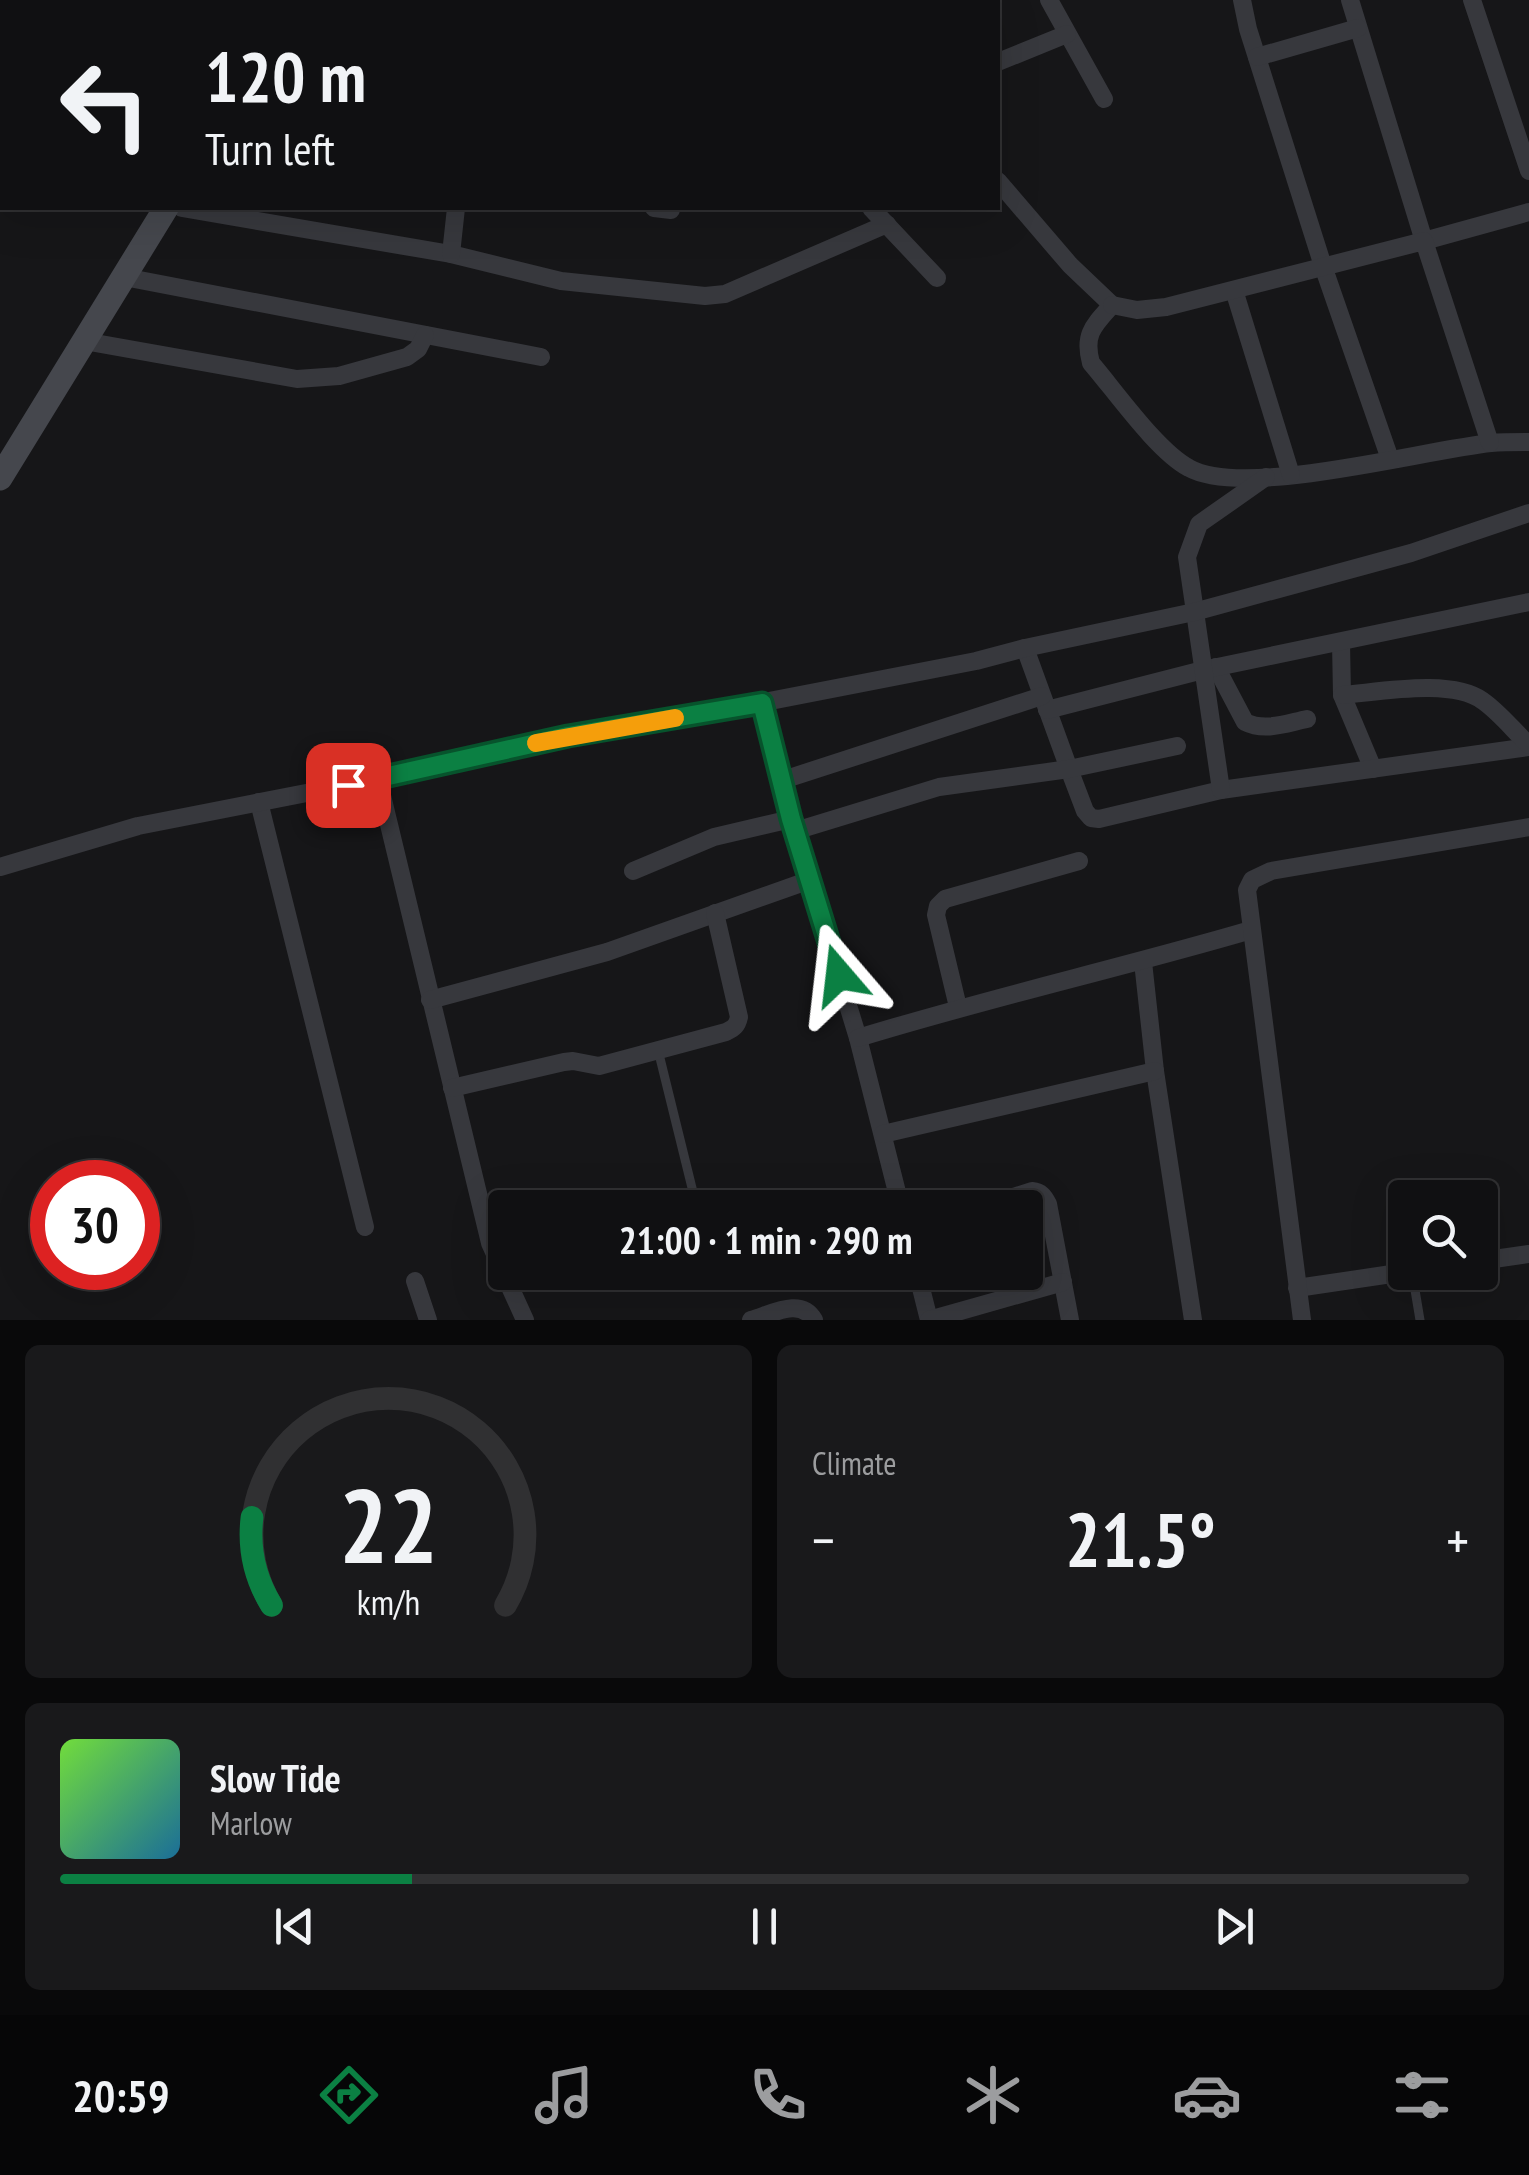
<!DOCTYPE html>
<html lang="en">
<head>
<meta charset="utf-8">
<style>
  body { margin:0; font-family:"PT Sans Narrow",sans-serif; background:#19191b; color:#f1f3f6; height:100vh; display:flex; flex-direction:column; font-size:38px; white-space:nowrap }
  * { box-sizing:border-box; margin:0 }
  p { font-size:32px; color:#9c9d9f }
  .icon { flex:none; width:55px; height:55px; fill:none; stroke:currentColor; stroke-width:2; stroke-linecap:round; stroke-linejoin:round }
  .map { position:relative; height:1320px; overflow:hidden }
  .drawer { display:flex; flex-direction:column; gap:25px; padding:25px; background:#09090a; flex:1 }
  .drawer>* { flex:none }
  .hud { position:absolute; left:0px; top:0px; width:1000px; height:210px; box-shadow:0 10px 40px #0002,0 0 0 2px #303032; background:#101012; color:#f1f3f6; overflow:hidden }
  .controls { position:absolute; left:1388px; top:1180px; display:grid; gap:20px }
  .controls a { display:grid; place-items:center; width:110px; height:110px; border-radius:10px; background:#101012; box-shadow:0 10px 40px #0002,0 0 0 2px #303032; font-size:50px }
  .speed { position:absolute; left:30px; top:1160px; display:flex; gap:20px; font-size:50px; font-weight:700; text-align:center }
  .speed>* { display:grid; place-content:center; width:130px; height:130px; border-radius:50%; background:#101012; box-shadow:0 10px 40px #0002,0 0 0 2px #303032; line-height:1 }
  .speed .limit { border:15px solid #d22; background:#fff; color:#111 }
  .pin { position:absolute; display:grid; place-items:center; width:85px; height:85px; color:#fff; margin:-42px; border-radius:20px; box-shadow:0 5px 15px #0006 }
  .me { position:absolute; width:110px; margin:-55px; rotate:343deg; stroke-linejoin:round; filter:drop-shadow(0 0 8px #0008) }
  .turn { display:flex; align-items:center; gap:35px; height:210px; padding:0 40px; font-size:45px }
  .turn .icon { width:130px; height:130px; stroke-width:2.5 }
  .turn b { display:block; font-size:70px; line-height:85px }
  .big { font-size:75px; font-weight:700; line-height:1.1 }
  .drawer .tile { flex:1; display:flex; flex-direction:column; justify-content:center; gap:15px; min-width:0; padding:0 35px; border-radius:15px; background:#19191b }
  .drawer .dial { align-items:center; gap:0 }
  .dial svg { height:260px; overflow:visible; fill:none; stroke:#303032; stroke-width:7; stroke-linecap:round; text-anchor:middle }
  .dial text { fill:#f1f3f6; stroke:none }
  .song { display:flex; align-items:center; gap:30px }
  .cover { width:120px; height:120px; border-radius:15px; background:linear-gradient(135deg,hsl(100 70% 55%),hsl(200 70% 35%)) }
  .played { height:10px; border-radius:5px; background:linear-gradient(90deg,#0b8043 25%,#303032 25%) }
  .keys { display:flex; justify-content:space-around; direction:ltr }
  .heat { display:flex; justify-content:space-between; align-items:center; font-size:55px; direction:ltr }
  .drawer .tiles { flex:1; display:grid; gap:25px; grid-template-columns:1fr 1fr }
  .tile:last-child { grid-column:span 2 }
  .trip { position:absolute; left:488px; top:1190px; width:555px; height:100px; border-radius:10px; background:#101012; box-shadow:0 10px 40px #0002,0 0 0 2px #303032; font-weight:700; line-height:100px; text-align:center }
  .tab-bar { display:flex; height:160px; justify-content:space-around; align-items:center; background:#060607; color:#9c9d9f }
  .tab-bar .icon { width:70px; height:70px }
  .tab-bar .selected { color:#0b8043 }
  .tab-bar b { font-size:45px; color:#f1f3f6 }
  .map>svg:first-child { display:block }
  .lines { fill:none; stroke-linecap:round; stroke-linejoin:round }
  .lane { stroke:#37383d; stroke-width:9 }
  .street { stroke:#37383d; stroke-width:18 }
  .secondary { stroke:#45474d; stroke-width:25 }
  .route-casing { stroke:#07532c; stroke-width:25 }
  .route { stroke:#0b8043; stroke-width:18 }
  .slow { stroke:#f59e0b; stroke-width:18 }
</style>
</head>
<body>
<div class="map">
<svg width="1529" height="1320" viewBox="0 0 1529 1320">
  <rect width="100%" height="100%" fill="#161618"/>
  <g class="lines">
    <g class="lane">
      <polyline points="658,1050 694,1196"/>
      <polyline points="1412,1272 1420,1320"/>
    </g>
    <g class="street">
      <polyline points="360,0 362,2"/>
      <polyline points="464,0 467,2"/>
      <polyline points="543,0 545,2"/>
      <polyline points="682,0 684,2"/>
      <polyline points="819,0 821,2"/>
      <polyline points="1049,0 1104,99"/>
      <polyline points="1242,0 1248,29 1323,266 1390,459"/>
      <polyline points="1350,0 1424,241 1529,212"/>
      <polyline points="1472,0 1529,171"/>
      <polyline points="101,2 107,0"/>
      <polyline points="868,2 874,0"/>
      <polyline points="0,50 2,49"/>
      <polyline points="1257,57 1358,28"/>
      <polyline points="998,62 1067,34"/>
      <polyline points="0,149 2,150"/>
      <polyline points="0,178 2,174"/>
      <path d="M998 181 1070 265 1112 305C1094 325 1083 334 1091 363 1116 392 1157 451 1189 468 1244 499 1423 450 1491 443 1503 442 1516 442 1529 442"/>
      <polyline points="182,208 451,254 561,281 705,296 725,294 887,224"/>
      <polyline points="654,208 671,210"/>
      <polyline points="871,208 937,278"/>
      <polyline points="451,254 456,208"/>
      <polyline points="124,277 541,357"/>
      <polyline points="1234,290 1291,475"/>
      <polyline points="1112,305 1137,310 1166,307 1424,241 1490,443"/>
      <polyline points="84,341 297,379 339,376 407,357 418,349 425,335"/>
      <polyline points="1341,643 1342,695 1373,769"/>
      <polyline points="1025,648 1069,769 1085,811 1091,818 1099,819 1221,790 1529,747"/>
      <path d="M1216 667 1245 722C1265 732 1287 723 1307 719"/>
      <path d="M1342 695C1380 692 1452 678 1483 701 1500 713 1514 731 1529 745"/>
      <polyline points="762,703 791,819 858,1038 901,1208"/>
      <polyline points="1047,710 1203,670 1529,602"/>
      <polyline points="378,779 490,1243 525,1320"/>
      <polyline points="783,780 1042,696"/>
      <polyline points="1221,790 1187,557 1199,524 1266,477"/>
      <polyline points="259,802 365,1227"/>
      <polyline points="795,831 939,787 1069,769 1177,746"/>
      <polyline points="0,867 138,826 378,779 568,736 739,707 976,661 1025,648 1194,612 1411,553 1529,513"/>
      <polyline points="633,871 714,837 791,819"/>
      <polyline points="1143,962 1155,1071 1193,1320"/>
      <polyline points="430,1000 607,952 810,880"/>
      <polyline points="958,1007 936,915 938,906 945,899 1079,861"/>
      <path d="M858 1038C988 998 1121 968 1251 930"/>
      <path d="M452 1088 564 1062 573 1061 599 1066 726 1032C734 1028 737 1026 739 1017L715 913"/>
      <polyline points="883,1134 1155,1071"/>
      <path d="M980 1208 1032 1191C1041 1192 1044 1196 1048 1204L1070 1320"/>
      <polyline points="1480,1261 1529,1254"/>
      <polyline points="917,1272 929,1320"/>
      <polyline points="415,1281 428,1320"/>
      <polyline points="1297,1288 1405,1272"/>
      <path d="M751 1320C772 1314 801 1297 814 1320"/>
      <polyline points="929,1320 1063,1282"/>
      <polyline points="1302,1320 1247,890 1252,880 1271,871 1529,827"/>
    </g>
    <g class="secondary">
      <polyline points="292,2 293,0"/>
      <polyline points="0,478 166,208"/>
    </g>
  </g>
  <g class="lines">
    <g class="route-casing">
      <polyline id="route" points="348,785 568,736 762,703 791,819 839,975"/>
    </g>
    <use href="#route" class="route"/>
    <polyline class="slow" points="536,743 675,718"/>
  </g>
</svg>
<div class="controls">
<a><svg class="icon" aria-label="search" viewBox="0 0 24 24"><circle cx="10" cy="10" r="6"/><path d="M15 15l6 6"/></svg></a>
</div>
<div class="speed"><div class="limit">30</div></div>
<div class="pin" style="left:348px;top:785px;background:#d93025"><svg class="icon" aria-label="arrive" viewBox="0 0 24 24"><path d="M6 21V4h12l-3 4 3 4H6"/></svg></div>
<svg class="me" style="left:839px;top:975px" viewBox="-20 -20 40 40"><path d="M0-17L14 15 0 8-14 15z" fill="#0b8043" stroke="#fff" stroke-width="4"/></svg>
<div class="trip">21:00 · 1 min · 290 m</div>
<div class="hud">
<div class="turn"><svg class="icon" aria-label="left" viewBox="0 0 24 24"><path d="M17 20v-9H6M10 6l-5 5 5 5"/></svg><div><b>120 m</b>Turn left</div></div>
</div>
</div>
<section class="drawer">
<div class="tiles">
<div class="tile dial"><svg viewBox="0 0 100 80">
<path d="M14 69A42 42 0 1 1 86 69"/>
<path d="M14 69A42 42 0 0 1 8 42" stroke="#0b8043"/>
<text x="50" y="56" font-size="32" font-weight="700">22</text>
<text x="50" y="72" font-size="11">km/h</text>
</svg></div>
<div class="tile"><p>Climate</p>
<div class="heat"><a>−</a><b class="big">21.5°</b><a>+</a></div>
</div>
<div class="tile">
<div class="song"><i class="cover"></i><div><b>Slow Tide</b><p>Marlow</p></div></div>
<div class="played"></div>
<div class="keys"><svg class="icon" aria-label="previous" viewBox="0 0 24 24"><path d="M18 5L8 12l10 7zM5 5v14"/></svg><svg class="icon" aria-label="pause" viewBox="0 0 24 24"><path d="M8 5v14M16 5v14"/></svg><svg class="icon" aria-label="next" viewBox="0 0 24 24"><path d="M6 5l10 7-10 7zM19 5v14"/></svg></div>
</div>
</div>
</section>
<nav class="tab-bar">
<b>20:59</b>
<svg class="icon selected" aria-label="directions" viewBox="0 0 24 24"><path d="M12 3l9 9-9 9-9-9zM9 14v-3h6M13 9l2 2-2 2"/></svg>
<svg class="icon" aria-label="music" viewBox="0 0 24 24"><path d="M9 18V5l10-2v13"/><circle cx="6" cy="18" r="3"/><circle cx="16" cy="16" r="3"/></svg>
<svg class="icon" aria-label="phone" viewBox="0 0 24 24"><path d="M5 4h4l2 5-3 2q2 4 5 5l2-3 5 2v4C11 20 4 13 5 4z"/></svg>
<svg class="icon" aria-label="climate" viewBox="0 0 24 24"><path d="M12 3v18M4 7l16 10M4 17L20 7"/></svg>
<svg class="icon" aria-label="car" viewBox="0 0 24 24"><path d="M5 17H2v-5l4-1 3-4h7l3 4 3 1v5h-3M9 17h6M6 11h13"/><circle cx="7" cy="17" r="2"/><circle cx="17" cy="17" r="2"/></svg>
<svg class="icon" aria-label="filters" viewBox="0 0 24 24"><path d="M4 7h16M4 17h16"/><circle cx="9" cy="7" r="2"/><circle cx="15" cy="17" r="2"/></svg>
</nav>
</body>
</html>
